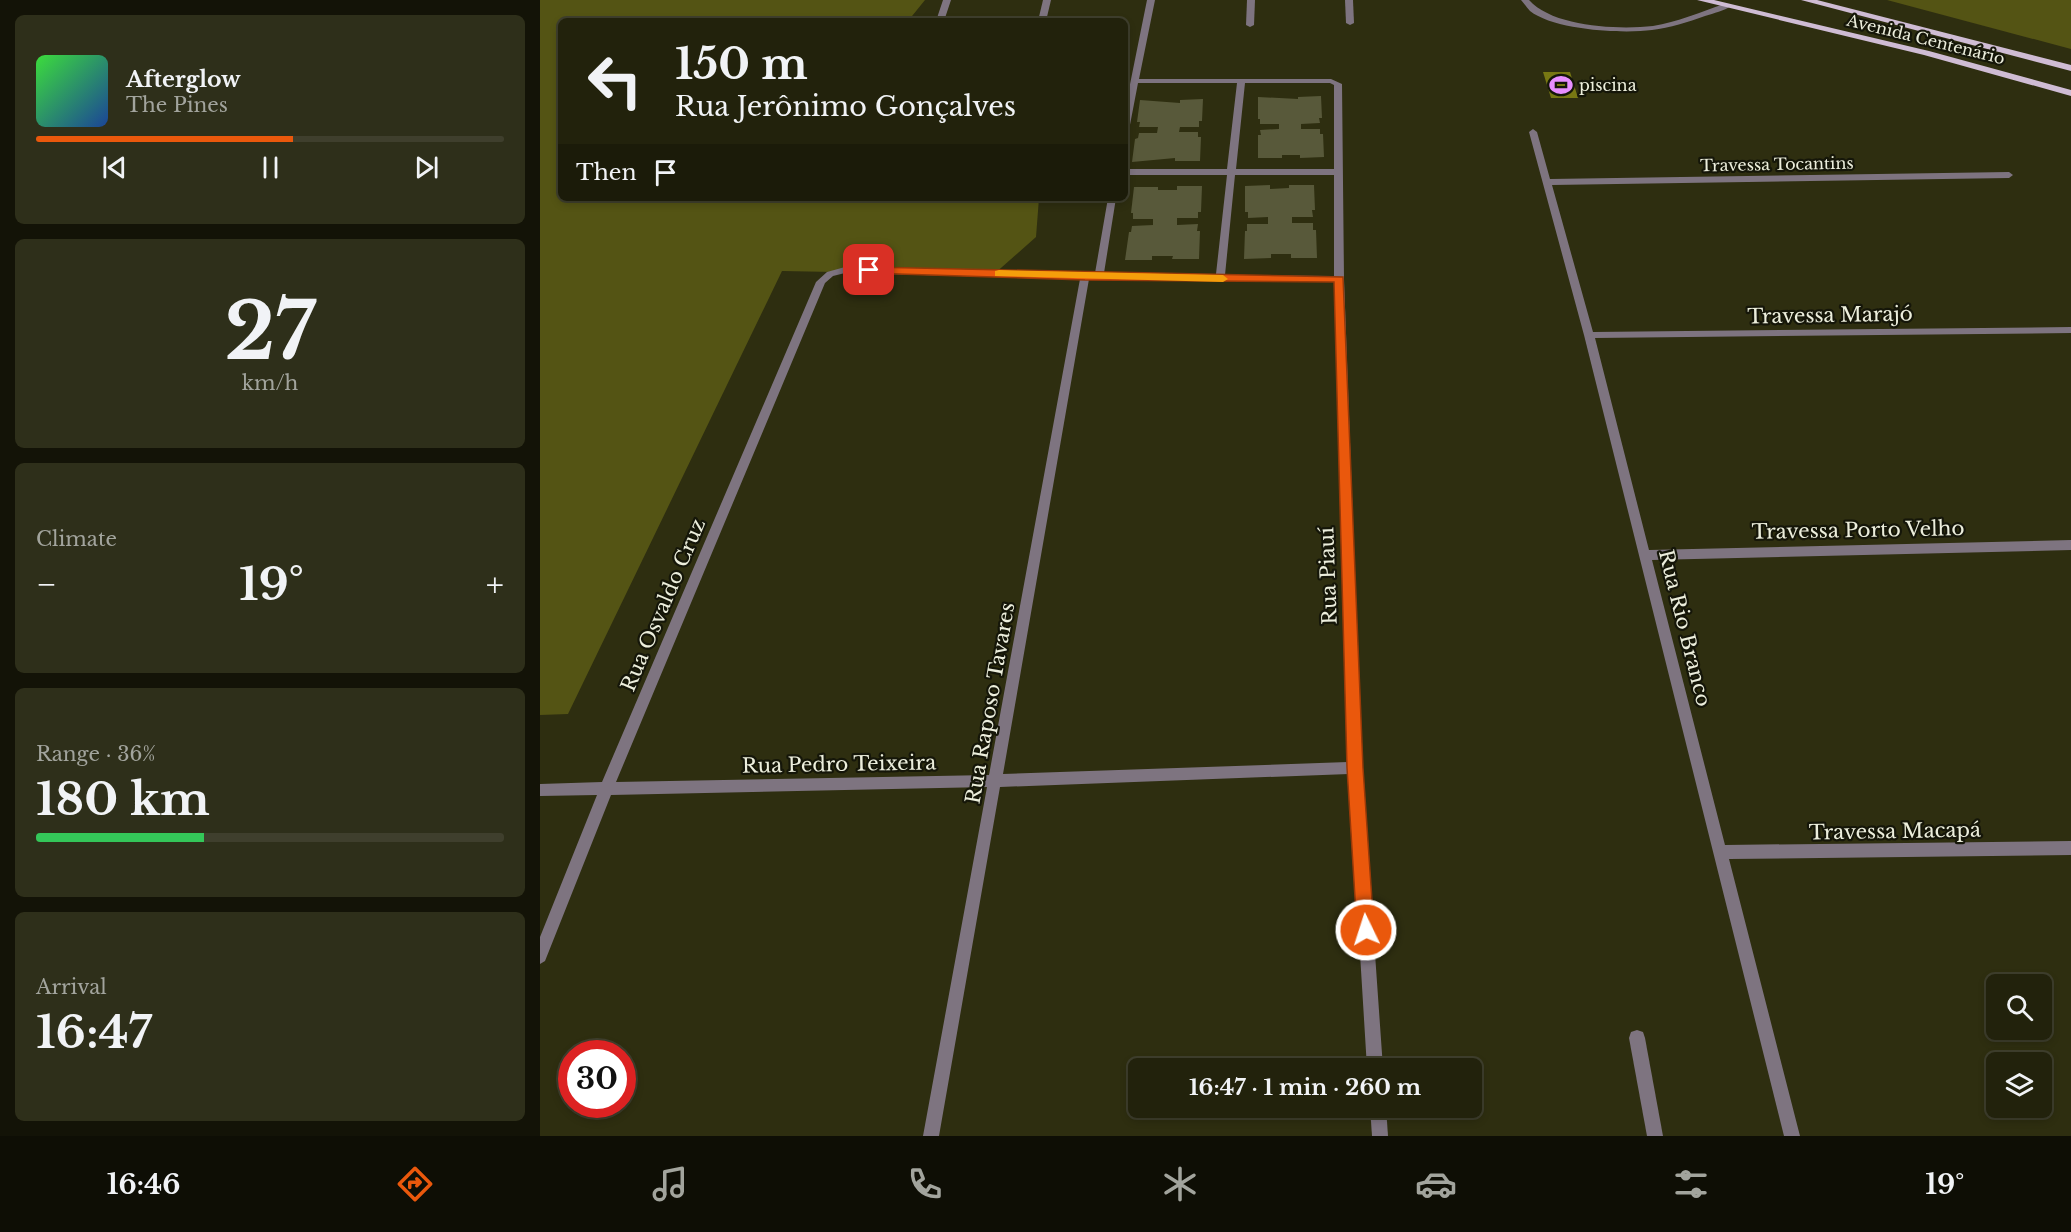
<!DOCTYPE html>
<html lang="en">
<head>
<meta charset="utf-8">
<style>
  body { margin:0; font-family:"Libre Baskerville",serif; background:#2e2f1a; color:#f1f3f6; height:100vh; display:flex; flex-direction:column; font-size:22px; white-space:nowrap }
  * { box-sizing:border-box; margin:0 }
  p { font-size:20px; color:#a2a49d }
  .icon { flex:none; width:33px; height:33px; fill:none; stroke:currentColor; stroke-width:2; stroke-linecap:round; stroke-linejoin:round }
  .map { position:relative; flex:1; overflow:hidden }
  .sheet { display:flex; flex-direction:column; gap:15px; padding:15px; background:#131307; width:540px }
  .sheet>* { flex:none }
  .guide { position:absolute; left:18px; top:18px; width:570px; height:183px; border-radius:9px; box-shadow:0 3px 9px #0003,0 0 0 2px #3f3f2d; background:#22220c; color:#f1f3f6; overflow:hidden }
  .controls { position:absolute; left:1446px; top:974px; display:grid; gap:12px }
  .controls a { display:grid; place-items:center; width:66px; height:66px; border-radius:9px; background:#22220c; box-shadow:0 3px 9px #0003,0 0 0 2px #3f3f2d; font-size:30px }
  .speed { position:absolute; left:18px; top:1040px; display:flex; gap:12px; font-size:30px; font-weight:700; text-align:center }
  .speed>* { display:grid; place-content:center; width:78px; height:78px; border-radius:50%; background:#22220c; box-shadow:0 3px 9px #0003,0 0 0 2px #3f3f2d; line-height:1 }
  .speed .limit { border:9px solid #d22; background:#fff; color:#111 }
  .pin { position:absolute; display:grid; place-items:center; width:51px; height:51px; color:#fff; margin:-26px; border-radius:12px; box-shadow:0 3px 9px #0006 }
  .me { position:absolute; width:66px; margin:-33px; rotate:356deg; stroke-linejoin:round; filter:drop-shadow(0 0 4px #0008) }
  .turn { display:flex; align-items:center; gap:21px; height:126px; padding:0 18px; font-size:27px }
  .turn .icon { width:78px; height:78px; stroke-width:2.5 }
  .turn b { display:block; font-size:42px; line-height:51px }
  .then { display:flex; align-items:center; height:57px; padding:0 18px; background:#0003; gap:12px; font-size:22px }
  .big { font-size:45px; font-weight:700; line-height:1.1 }
  .sheet .card { flex:1; display:flex; flex-direction:column; justify-content:center; gap:9px; min-width:0; padding:0 21px; border-radius:9px; background:#2e2f1a }
  .sheet .dial { align-items:center; gap:0 }
  .dial b { font-size:78px; line-height:1 }
  .song { display:flex; align-items:center; gap:18px }
  .cover { width:72px; height:72px; border-radius:9px; background:linear-gradient(135deg,hsl(120 70% 55%),hsl(220 70% 35%)) }
  .played { height:6px; border-radius:3px; background:linear-gradient(90deg,#ea580c 55%,#3f3f2d 55%) }
  .keys { display:flex; justify-content:space-around; direction:ltr }
  .heat { display:flex; justify-content:space-between; align-items:center; font-size:33px; direction:ltr }
  .charge { height:9px; border-radius:4px; background:linear-gradient(90deg,#34c759 36%,#3f3f2d 0) }
  .trip { position:absolute; left:588px; top:1058px; width:354px; height:60px; border-radius:9px; background:#22220c; box-shadow:0 3px 9px #0003,0 0 0 2px #3f3f2d; font-weight:700; line-height:60px; text-align:center }
  .menu { display:flex; height:96px; justify-content:space-around; align-items:center; background:#0e0e05; color:#a2a49d }
  .menu .icon { width:42px; height:42px }
  .menu .current { color:#ea580c }
  .menu b { font-size:27px; color:#f1f3f6 }
  main { display:flex; flex:1; min-height:0 }
  .map>svg:first-child { display:block }
  .green { fill:#545414 }
  .water { fill:#777713 }
  .building { fill:#58593a }
  .lines { fill:none; stroke-linecap:round; stroke-linejoin:round }
  .service { fill:#7e7480; fill-rule:evenodd }
  .minor { fill:#7e7480; fill-rule:evenodd }
  .primary { fill:#cfbcd4; fill-rule:evenodd }
  .route { fill:#ea580c; stroke:#983908; stroke-width:1.5 }
  .slow { fill:#f59e0b }
  .labels { text-anchor:middle; dominant-baseline:central; stroke-width:4.5; stroke-linejoin:round; paint-order:stroke }
  .far-street-label { font-size:16px; fill:#eceedc; stroke:#151609 }
  .far-poi-label { font-size:16px; fill:#eceedc; stroke:#151609; text-anchor:start }
  .street-label { font-size:20px; fill:#eceedc; stroke:#151609 }
</style>
</head>
<body>
<main>
<section class="sheet">
<div class="card">
<div class="song"><i class="cover"></i><div><b>Afterglow</b><p>The Pines</p></div></div>
<div class="played"></div>
<div class="keys"><svg class="icon" aria-label="previous" viewBox="0 0 24 24"><path d="M18 5L8 12l10 7zM5 5v14"/></svg><svg class="icon" aria-label="pause" viewBox="0 0 24 24"><path d="M8 5v14M16 5v14"/></svg><svg class="icon" aria-label="next" viewBox="0 0 24 24"><path d="M6 5l10 7-10 7zM19 5v14"/></svg></div>
</div>
<div class="card dial"><b>27</b><p>km/h</p></div>
<div class="card"><p>Climate</p>
<div class="heat"><a>−</a><b class="big">19°</b><a>+</a></div>
</div>
<div class="card"><p>Range · 36%</p><b class="big">180 km</b><div class="charge"></div></div>
<div class="card"><p>Arrival</p><b class="big">16:47</b></div>
</section>
<div class="map">
<svg width="1531" height="1136" viewBox="0 0 1531 1136">
  <rect width="100%" height="100%" fill="#2e2e10"/>
  <g class="green">
    <polygon points="0,0 385,0 368,21 21,21 21,198 499,198 496,237 453,275 242,271 28,714 0,715"/>
    <polygon points="1347,0 1531,0 1531,49"/>
  </g>
  <polygon class="water" points="1003,72 1030,72 1038,98 1011,98"/>
  <g class="building">
    <polygon points="781,96 782,118 779,118 780,123 761,124 761,129 780,129 780,134 783,134 784,157 760,158 760,155 742,155 742,158 718,158 718,135 721,135 720,130 739,129 739,124 720,124 720,119 718,119 718,97 758,99 758,97"/>
    <polygon points="663,99 662,121 659,121 659,127 640,127 639,132 658,132 658,137 661,137 660,161 635,161 635,158 592,162 595,139 598,138 599,133 617,133 618,127 599,127 600,122 597,122 600,100 640,103 640,100"/>
    <polygon points="730,185 730,189 749,188 749,185 774,185 775,210 772,210 773,217 752,217 752,223 773,223 773,230 776,230 777,258 751,258 751,254 731,254 731,258 704,259 705,231 707,231 707,224 728,224 728,217 708,218 708,212 705,212 705,186"/>
    <polygon points="637,186 662,186 661,212 658,212 658,218 637,218 637,225 658,224 657,231 660,231 659,259 632,259 633,256 612,256 612,260 585,260 589,232 591,232 592,226 613,225 613,219 593,219 593,213 591,213 594,187 618,187 618,190 637,190"/>
  </g>
  <g class="lines">
    <path class="service" d="M981 0H989C1013 27 1079 30 1113 26 1137 22 1161 12 1184 4L1191 6C1184 11 1174 13 1165 16 1148 22 1130 28 1112 30 1082 34 1014 30 990 11 987 8 984 3 981 0Z"/>
    <g class="minor">
      <polygon points="403,0 411,0 404,21 396,21"/>
      <polygon points="503,0 511,0 506,21 498,21"/>
      <path d="M607 0H615L599 79H791L802 84 804 279 822 768 843 1068H827L809 774 460 787 399 1136H383L447 787 71 795 5 961 0 964V937L57 795 0 796V784L62 782 276 282 287 272 305 267 555 273 568 198H576L564 273 676 274 687 175H585V169H687L697 83H598L589 130 585 133V109ZM705 83H790L794 85V169H696ZM695 175H794V276L685 275ZM305 273 540 279 449 775 76 782 285 283 293 276ZM549 279 794 282 808 762 463 774Z"/>
      <polygon points="707,0 715,0 714,25 710,27 706,25"/>
      <polygon points="805,0 813,0 814,23 810,25 806,23"/>
      <polygon points="993,129 997,132 1010,179 1469,172 1473,175 1469,178 1012,185 1053,332 1531,327 1531,333 1055,338 1109,550 1531,540 1531,550 1112,560 1185,845 1531,841 1531,855 1189,859 1260,1136 1244,1136 1044,335 989,132"/>
      <polygon points="1097,1030 1103,1032 1105,1038 1123,1136 1107,1136 1089,1038 1091,1032"/>
      <polygon points="830,1107 846,1107 848,1136 832,1136"/>
    </g>
    <g class="primary">
      <polygon points="1157,0 1174,0 1389,51 1531,90 1531,96 1384,55"/>
      <polygon points="1261,0 1277,0 1531,65 1531,71"/>
    </g>
  </g>
  <polygon class="route" points="329,267 803,277 823,768 834,930 832,936 826,938 820,936 817,930 807,768 794,282 545,280 326,273 324,270"/>
  <polygon class="slow" points="459,270 683,275 688,279 683,282 455,276 455,271"/>
  <defs>
    <g id="stadium-bare" transform="scale(1.8)"><path d="M0-5a6.5 5 0 1 0 0 10a6.5 5 0 1 0 0-10ZM-3.5-1.8h7v3.6h-7Z" fill="#e88eff" stroke="#151609" stroke-width="2.5" paint-order="stroke"/></g>
  </defs>
  <g fill-rule="evenodd">
    <use href="#stadium-bare" x="1021" y="85"/>
  </g>
  <g class="labels">
    <g class="far-street-label">
      <text transform="translate(1386 39) rotate(14)">Avenida Centenário</text>
      <text transform="translate(1237 164) rotate(-1)">Travessa Tocantins</text>
    </g>
    <g class="far-poi-label">
      <text x="1039" y="85">piscina</text>
    </g>
    <g class="street-label">
      <text transform="translate(1290 315) rotate(-1)">Travessa Marajó</text>
      <text transform="translate(1318 530) rotate(-1)">Travessa Porto Velho</text>
      <text transform="translate(788 576) rotate(-92)">Rua Piauí</text>
      <text transform="translate(123 605) rotate(-67)">Rua Osvaldo Cruz</text>
      <text transform="translate(1145 628) rotate(76)">Rua Rio Branco</text>
      <text transform="translate(450 703) rotate(-80)">Rua Raposo Tavares</text>
      <text transform="translate(299 764) rotate(-1)">Rua Pedro Teixeira</text>
      <text transform="translate(1355 831) rotate(-1)">Travessa Macapá</text>
    </g>
  </g>
</svg>
<div class="controls">
<a><svg class="icon" aria-label="search" viewBox="0 0 24 24"><circle cx="10" cy="10" r="6"/><path d="M15 15l6 6"/></svg></a>
<a><svg class="icon" aria-label="layers" viewBox="0 0 24 24"><path d="M12 4l9 5-9 5-9-5zM3 14l9 5 9-5"/></svg></a>
</div>
<div class="speed"><div class="limit">30</div></div>
<div class="pin" style="left:329px;top:270px;background:#d93025"><svg class="icon" aria-label="arrive" viewBox="0 0 24 24"><path d="M6 21V4h12l-3 4 3 4H6"/></svg></div>
<svg class="me" style="left:826px;top:930px" viewBox="-20 -20 40 40"><circle r="17" fill="#ea580c" stroke="#fff" stroke-width="3"/><path d="M0-11L8 9 0 5-8 9z" fill="#fff"/></svg>
<div class="trip">16:47 · 1 min · 260 m</div>
<div class="guide">
<div class="turn"><svg class="icon" aria-label="left" viewBox="0 0 24 24"><path d="M17 20v-9H6M10 6l-5 5 5 5"/></svg><div><b>150 m</b>Rua Jerônimo Gonçalves</div></div>
<div class="then">Then<svg class="icon" aria-label="arrive" viewBox="0 0 24 24"><path d="M6 21V4h12l-3 4 3 4H6"/></svg></div>
</div>
</div>
</main>
<nav class="menu">
<b>16:46</b>
<svg class="icon current" aria-label="directions" viewBox="0 0 24 24"><path d="M12 3l9 9-9 9-9-9zM9 14v-3h6M13 9l2 2-2 2"/></svg>
<svg class="icon" aria-label="music" viewBox="0 0 24 24"><path d="M9 18V5l10-2v13"/><circle cx="6" cy="18" r="3"/><circle cx="16" cy="16" r="3"/></svg>
<svg class="icon" aria-label="phone" viewBox="0 0 24 24"><path d="M5 4h4l2 5-3 2q2 4 5 5l2-3 5 2v4C11 20 4 13 5 4z"/></svg>
<svg class="icon" aria-label="climate" viewBox="0 0 24 24"><path d="M12 3v18M4 7l16 10M4 17L20 7"/></svg>
<svg class="icon" aria-label="car" viewBox="0 0 24 24"><path d="M5 17H2v-5l4-1 3-4h7l3 4 3 1v5h-3M9 17h6M6 11h13"/><circle cx="7" cy="17" r="2"/><circle cx="17" cy="17" r="2"/></svg>
<svg class="icon" aria-label="filters" viewBox="0 0 24 24"><path d="M4 7h16M4 17h16"/><circle cx="9" cy="7" r="2"/><circle cx="15" cy="17" r="2"/></svg>
<b>19°</b>
</nav>
</body>
</html>
